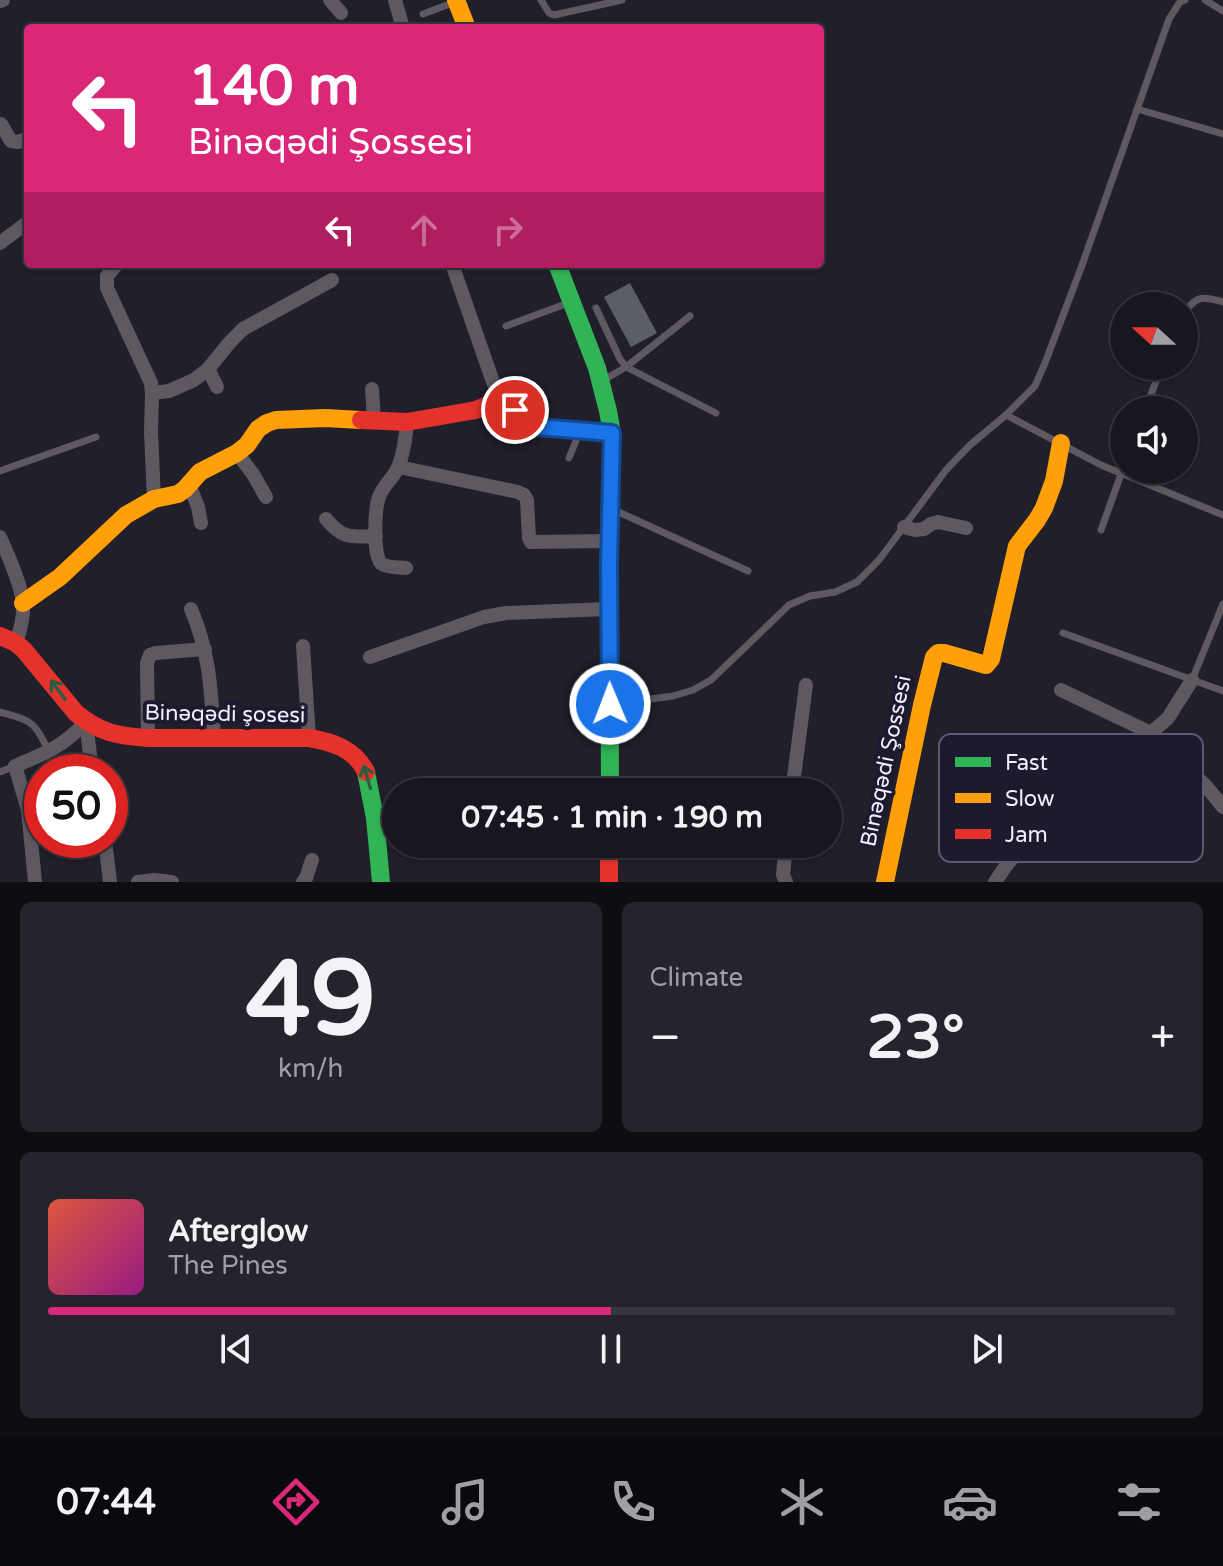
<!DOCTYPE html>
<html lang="en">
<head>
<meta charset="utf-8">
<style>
  body { margin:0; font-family:"Varela Round",sans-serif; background:#25242d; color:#f1f3f6; height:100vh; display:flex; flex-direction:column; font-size:30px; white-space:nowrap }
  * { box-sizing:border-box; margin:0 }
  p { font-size:26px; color:#9f9fa5 }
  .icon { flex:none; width:44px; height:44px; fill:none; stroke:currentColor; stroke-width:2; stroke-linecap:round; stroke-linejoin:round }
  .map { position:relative; height:882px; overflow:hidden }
  .details { display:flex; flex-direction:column; gap:20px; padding:20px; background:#0d0d12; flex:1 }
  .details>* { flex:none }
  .guide { position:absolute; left:24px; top:24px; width:800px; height:244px; border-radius:8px; box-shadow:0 2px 6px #0004,0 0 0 2px #36363e; background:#db2777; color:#fff; overflow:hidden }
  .needle { width:52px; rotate:291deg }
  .buttons { position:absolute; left:1110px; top:292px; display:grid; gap:16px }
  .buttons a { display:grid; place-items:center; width:88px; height:88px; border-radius:50%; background:#181720; box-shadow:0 2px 6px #0004,0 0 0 2px #36363e; font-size:40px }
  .speed { position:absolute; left:24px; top:754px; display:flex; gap:16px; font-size:40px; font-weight:700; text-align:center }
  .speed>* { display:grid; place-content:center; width:104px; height:104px; border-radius:50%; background:#181720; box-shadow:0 2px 6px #0004,0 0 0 2px #36363e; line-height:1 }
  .speed .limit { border:12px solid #d22; background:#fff; color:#111 }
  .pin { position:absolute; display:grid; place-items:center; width:68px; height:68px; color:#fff; margin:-34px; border:4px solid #fff; border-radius:50%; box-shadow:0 2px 8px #0007 }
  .me { position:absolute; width:88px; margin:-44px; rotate:359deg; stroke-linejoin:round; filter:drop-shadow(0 0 6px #0008) }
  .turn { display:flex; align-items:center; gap:28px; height:168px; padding:0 32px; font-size:36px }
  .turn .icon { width:104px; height:104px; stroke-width:2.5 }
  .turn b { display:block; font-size:56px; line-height:68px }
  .lanes { display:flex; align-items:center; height:76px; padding:0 32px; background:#0003; justify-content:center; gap:40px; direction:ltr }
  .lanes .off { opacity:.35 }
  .big { font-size:60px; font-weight:800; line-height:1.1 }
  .details .card { flex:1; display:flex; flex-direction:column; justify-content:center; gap:12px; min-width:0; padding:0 28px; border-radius:12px; background:#25242d }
  .details .dial { align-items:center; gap:0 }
  .dial b { font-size:104px; line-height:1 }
  .song { display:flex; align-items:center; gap:24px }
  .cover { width:96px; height:96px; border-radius:12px; background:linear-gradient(135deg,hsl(10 70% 55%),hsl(310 70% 35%)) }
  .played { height:8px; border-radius:4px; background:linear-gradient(90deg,#db2777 50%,#36363e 50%) }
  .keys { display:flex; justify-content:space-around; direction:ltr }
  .heat { display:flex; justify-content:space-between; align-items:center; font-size:44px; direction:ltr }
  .details .tiles { flex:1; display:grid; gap:20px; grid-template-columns:1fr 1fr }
  .card:last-child { grid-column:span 2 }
  .trip { position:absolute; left:382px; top:778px; width:460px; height:80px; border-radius:40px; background:#181720; box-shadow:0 2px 6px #0004,0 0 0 2px #36363e; font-weight:800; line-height:80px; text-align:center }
  .tabs { display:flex; height:128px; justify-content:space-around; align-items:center; background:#0a090d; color:#9f9fa5 }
  .tabs .icon { width:56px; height:56px }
  .tabs .on { color:#db2777 }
  .tabs b { font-size:36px; color:#f1f3f6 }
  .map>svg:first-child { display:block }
  .building { fill:#5b5e67 }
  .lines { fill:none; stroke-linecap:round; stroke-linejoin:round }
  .lane { stroke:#5e5960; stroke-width:7 }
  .street { stroke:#5e5960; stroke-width:14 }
  .fast { stroke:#30b455; stroke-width:18 }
  .slow { stroke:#ff9f0a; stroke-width:18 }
  .jam { stroke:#e5322d; stroke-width:18 }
  .oneway { stroke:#265f40 }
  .route-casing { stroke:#114b97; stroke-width:20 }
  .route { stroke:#1a73e8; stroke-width:14 }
  .labels { text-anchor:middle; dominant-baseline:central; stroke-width:8; stroke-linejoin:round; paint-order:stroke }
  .street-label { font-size:22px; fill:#f1effe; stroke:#1d1a2f }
  .key { fill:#1d1a2f; stroke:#5d5a6d; stroke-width:2 }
  .key-label { font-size:22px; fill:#f1effe }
</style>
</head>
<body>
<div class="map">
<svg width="1223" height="882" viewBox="0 0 1223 882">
  <rect width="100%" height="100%" fill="#201f2a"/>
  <polygon class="building" points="630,283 657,333 631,347 604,297"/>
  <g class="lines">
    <g class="lane">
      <polyline points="541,0 549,13 554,15 622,0"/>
      <polyline points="1205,0 1223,11"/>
      <polyline points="423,14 455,2"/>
      <polyline points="1137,109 1223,134"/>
      <polyline points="596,308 620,359 626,367 716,413"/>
      <path d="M1184 313C1197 295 1203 296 1223 302"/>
      <polyline points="506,326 571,302"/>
      <polyline points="602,381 626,367 690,316"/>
      <polyline points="1145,410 1162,366"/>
      <polyline points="1006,415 1101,465 1223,515"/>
      <polyline points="569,458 580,431"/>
      <polyline points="0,471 96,437"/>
      <polyline points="612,509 748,571"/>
      <polyline points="1101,530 1124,466"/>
      <polyline points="1063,633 1223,691"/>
      <polyline points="1192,680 1223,604"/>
      <polyline points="613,704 673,696 693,690 711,680 789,605 810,596 835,592 857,582 879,560 946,470 970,445 1006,415 1035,386 1045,363 1081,268 1169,19 1180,2 1185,0"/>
      <path d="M0 712C31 721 34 720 48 750"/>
      <polyline points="0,772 15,766"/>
    </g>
    <g class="street">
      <polyline points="330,0 341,13"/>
      <polyline points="395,0 403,28"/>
      <polyline points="0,1 3,0"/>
      <polyline points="1,124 11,141 18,142 28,138"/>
      <polyline points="0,243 28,222"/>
      <polyline points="117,264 107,276 107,288 151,383 152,393 151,432 154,499"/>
      <polyline points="452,264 493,382 502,399 538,427 612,433"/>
      <polyline points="208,369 217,387"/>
      <polyline points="372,389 374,420"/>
      <polyline points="152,393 169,391 194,380 208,369 230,342 243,329 332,280"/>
      <polyline points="237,453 253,474 266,497"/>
      <polyline points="399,467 518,492 524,495 527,500 529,538 531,542 609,541"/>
      <polyline points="189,484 198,507 201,523"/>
      <path d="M326 519C343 539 350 537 376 536"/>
      <polyline points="904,527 915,530 924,529 931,524 938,522 966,528"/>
      <path d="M0 537C8 555 22 586 23 605 24 618 20 631 16 643"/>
      <path d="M406 568C399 567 388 568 382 564 372 557 375 508 379 497 383 485 395 477 399 465 404 451 406 436 407 422"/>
      <path d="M191 609C210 654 211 690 214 738"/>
      <polyline points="303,646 309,738"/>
      <polyline points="370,657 484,617 506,613 608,609"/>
      <polyline points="1061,690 1151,733 1206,786 1223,807"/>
      <polyline points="86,721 92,772"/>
      <polyline points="148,738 147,663 150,655 156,653 205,649"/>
      <polyline points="989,779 1030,796 1056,810"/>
      <polyline points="735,785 792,790"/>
      <polyline points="792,792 806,685"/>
      <polyline points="105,840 110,882"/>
      <path d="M35 882 28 810 15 766C44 754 65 746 86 721"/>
      <polyline points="138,882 154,880 172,882"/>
      <polyline points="303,882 306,878 312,860"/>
      <polyline points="786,882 783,875 786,844"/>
      <polyline points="995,882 1008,863 1056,810 1114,765 1168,718 1192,680"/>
    </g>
    <g class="fast">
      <polyline points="557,264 597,368 608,411 612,433 609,541 610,792"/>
      <polyline points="366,772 375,818 381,882"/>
    </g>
    <g class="slow">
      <polyline points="456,0 467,28"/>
      <polyline points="23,603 60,577 126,515 154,499 178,494 185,489 200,472 237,453 247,445 258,429 267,423 276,420 325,418 361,420"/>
      <polyline points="885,882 922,705 934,657 938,653 944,653 986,665 991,659 1017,546 1037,520 1044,508 1054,481 1061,443"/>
    </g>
    <g class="jam">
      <polyline points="361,420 407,422 476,410 502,399"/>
      <path d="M0 636 16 643 24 650 76 713C100 733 118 736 148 738H309C333 742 355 749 366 772"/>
      <polyline points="609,844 609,882"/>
    </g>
  </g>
  <defs><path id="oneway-shaft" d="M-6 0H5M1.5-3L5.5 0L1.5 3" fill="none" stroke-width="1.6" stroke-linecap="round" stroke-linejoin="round" transform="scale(2)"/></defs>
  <g class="oneway">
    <use href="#oneway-shaft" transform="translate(58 690) rotate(-127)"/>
    <use href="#oneway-shaft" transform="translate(367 777) rotate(-107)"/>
  </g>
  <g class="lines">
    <g class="route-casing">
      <polyline id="route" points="515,410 538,427 612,433 609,564 610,704"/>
    </g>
    <use href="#route" class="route"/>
  </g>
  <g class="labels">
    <g class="street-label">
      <text transform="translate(225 714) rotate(1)">Binəqədi şosesi</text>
      <text transform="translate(886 761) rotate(-78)">Binəqədi Şossesi</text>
    </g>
  </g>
  <rect x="939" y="734" width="264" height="128" rx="12" class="key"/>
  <rect x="955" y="757" width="36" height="10" fill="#30b455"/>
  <rect x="955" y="793" width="36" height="10" fill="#ff9f0a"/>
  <rect x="955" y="829" width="36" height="10" fill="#e5322d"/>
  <g class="key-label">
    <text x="1005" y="770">Fast</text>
    <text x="1005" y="806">Slow</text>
    <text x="1005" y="842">Jam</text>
  </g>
</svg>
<div class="buttons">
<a><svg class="needle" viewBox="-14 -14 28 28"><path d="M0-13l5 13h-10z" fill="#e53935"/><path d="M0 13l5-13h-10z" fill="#9f9fa5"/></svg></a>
<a><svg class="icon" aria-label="sound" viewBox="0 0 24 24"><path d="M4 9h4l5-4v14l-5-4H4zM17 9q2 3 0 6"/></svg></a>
</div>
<div class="speed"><div class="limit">50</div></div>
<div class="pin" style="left:515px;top:410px;background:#d93025"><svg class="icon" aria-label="arrive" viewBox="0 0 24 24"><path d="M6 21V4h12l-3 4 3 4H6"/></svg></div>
<svg class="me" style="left:610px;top:704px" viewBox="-20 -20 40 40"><circle r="17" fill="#1a73e8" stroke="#fff" stroke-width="3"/><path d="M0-11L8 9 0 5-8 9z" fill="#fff"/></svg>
<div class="trip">07:45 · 1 min · 190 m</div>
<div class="guide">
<div class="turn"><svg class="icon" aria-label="left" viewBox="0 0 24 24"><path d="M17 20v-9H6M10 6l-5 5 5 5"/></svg><div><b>140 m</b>Binəqədi Şossesi</div></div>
<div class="lanes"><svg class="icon" aria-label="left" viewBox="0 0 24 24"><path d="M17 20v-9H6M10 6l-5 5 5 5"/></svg><svg class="icon off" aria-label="ahead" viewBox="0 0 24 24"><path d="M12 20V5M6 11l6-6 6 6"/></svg><svg class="icon off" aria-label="right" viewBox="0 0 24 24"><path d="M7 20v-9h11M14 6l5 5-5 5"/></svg></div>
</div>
</div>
<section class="details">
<div class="tiles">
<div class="card dial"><b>49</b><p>km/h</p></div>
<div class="card"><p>Climate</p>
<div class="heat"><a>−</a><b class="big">23°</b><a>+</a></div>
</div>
<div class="card">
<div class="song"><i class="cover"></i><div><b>Afterglow</b><p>The Pines</p></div></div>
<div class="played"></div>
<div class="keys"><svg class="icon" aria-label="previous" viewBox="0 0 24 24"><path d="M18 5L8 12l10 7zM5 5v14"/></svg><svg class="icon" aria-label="pause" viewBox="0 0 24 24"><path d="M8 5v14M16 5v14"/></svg><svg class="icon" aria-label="next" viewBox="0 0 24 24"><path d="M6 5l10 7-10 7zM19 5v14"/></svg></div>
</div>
</div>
</section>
<nav class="tabs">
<b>07:44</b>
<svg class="icon on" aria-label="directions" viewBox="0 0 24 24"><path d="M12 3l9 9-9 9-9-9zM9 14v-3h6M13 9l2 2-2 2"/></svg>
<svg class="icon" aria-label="music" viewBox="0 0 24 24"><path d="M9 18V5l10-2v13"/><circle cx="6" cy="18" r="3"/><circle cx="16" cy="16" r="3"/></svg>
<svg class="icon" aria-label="phone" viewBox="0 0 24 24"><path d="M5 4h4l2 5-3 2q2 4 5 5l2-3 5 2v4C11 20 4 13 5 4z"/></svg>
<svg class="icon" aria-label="climate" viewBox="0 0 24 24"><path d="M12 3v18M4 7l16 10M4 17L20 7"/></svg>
<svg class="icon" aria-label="car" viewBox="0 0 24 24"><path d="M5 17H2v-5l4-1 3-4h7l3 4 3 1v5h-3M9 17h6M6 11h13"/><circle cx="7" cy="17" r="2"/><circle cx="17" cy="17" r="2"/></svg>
<svg class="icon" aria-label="filters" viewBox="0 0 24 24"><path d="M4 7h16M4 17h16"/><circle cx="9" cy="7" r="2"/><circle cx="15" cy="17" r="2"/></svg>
</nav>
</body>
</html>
